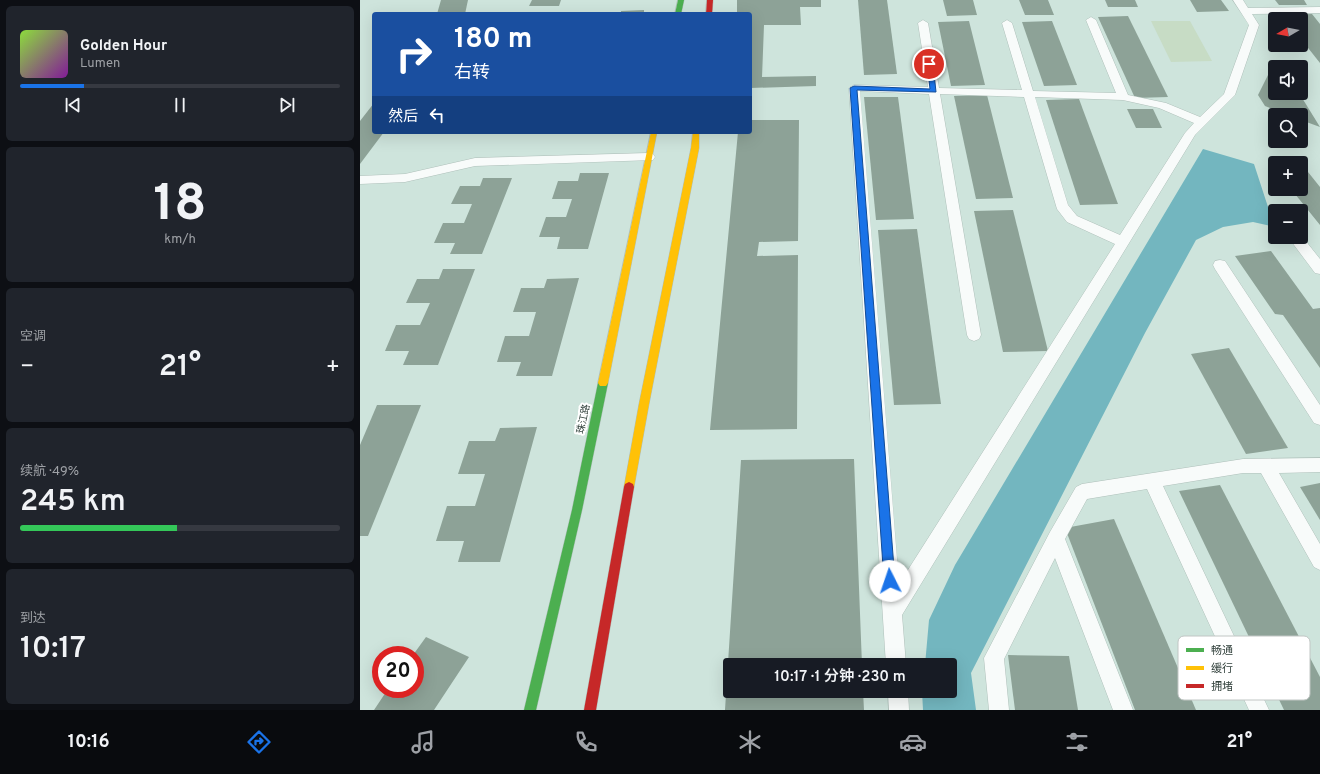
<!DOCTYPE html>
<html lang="zh">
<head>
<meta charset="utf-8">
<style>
  body { margin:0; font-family:Overpass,"Noto Sans SC",sans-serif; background:#20242c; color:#f1f3f6; height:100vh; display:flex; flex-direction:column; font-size:15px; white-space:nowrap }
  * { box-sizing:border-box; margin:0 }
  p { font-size:13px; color:#9ea1a6 }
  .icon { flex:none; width:22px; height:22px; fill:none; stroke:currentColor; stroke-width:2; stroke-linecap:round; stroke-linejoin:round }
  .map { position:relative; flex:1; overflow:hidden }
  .details { display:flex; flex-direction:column; gap:6px; padding:6px; background:#0d0f14; width:360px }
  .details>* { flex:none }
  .top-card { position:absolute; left:12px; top:12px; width:380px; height:122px; border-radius:4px; box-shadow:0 4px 16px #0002; background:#1a4fa0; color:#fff; overflow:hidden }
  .needle { width:26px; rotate:260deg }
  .buttons { position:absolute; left:908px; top:12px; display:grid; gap:8px }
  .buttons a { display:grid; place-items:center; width:40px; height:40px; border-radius:4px; background:#171b24; box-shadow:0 4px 16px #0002; font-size:20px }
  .speed { position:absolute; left:12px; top:646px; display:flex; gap:8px; font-size:20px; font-weight:700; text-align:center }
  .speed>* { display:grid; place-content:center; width:52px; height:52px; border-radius:50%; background:#171b24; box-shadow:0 4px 16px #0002; line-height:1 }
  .speed .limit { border:6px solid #d22; background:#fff; color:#111 }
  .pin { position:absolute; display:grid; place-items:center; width:34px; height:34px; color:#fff; margin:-17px; border:2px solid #fff; border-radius:50%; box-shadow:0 1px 4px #0007 }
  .me { position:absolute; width:44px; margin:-22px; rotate:356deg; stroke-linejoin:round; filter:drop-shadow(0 0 3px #0008) }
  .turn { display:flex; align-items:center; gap:14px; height:84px; padding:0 16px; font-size:18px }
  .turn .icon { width:52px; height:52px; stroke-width:2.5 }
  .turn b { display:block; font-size:28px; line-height:34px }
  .then { display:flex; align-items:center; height:38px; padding:0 16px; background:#0003; gap:8px; font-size:15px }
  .big { font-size:30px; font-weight:600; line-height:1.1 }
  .details .widget { flex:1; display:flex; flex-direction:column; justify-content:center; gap:6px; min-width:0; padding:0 14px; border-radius:6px; background:#20242c }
  .details .dial { align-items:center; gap:0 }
  .dial b { font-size:52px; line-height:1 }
  .song { display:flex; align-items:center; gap:12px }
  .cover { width:48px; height:48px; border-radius:6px; background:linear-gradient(135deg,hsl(90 70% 55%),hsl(290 70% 35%)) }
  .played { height:4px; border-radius:2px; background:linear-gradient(90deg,#1a73e8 20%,#363941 20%) }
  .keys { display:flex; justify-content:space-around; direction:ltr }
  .heat { display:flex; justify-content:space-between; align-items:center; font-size:22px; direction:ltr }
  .charge { height:6px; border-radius:3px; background:linear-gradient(90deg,#34c759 49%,#363941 0) }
  .trip { position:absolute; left:363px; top:658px; width:234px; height:40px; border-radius:4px; background:#171b24; box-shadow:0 4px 16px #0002; font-weight:600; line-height:40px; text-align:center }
  .menu { display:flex; height:64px; justify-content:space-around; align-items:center; background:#090b0e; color:#9ea1a6 }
  .menu .icon { width:28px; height:28px }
  .menu .active { color:#1a73e8 }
  .menu b { font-size:18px; color:#f1f3f6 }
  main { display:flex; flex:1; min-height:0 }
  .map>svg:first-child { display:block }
  .green { fill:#c7dcc5 }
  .water { fill:#73b6bf }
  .building { fill:#8da297 }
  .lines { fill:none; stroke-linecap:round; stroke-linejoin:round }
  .lane-casing { stroke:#afc0ba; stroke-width:1 }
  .fast-casing { stroke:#afc0ba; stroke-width:1 }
  .slow-casing { stroke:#afc0ba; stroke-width:1 }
  .jam-casing { stroke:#afc0ba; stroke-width:1 }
  .lane { fill:#f8fbfa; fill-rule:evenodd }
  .fast { fill:#4caf50; fill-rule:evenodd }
  .slow { fill:#ffc107; fill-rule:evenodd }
  .jam { fill:#c62828; fill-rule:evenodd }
  .route { fill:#1a73e8; stroke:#114b97 }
  .labels { text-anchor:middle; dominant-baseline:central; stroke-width:4; stroke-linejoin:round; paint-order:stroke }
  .street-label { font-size:10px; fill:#31403b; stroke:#fff }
  .key { fill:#fff; stroke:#c1c6c4; stroke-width:1 }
  .key-label { font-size:11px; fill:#31403b }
</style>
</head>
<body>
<main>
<section class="details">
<div class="widget">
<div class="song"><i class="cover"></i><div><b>Golden Hour</b><p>Lumen</p></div></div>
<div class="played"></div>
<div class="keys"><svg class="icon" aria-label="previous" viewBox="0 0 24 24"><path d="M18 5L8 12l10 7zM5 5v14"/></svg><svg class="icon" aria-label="pause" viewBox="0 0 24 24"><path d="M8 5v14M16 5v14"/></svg><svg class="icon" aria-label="next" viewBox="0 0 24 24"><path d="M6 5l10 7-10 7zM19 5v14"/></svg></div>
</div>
<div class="widget dial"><b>18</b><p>km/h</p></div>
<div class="widget"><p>空调</p>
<div class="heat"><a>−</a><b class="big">21°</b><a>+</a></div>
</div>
<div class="widget"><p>续航 · 49%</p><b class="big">245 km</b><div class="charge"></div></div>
<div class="widget"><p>到达</p><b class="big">10:17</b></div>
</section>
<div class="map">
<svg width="960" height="710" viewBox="0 0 960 710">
  <rect width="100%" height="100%" fill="#cee4dc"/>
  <polygon class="green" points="791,21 830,21 852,61 811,62"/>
  <polygon class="water" points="843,149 894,164 908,207 915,212 915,227 893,222 863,227 836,240 785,333 611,673 616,710 563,710 562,691 590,691 590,665 565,665 569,620 595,565"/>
  <g class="building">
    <polygon points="81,0 108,0 105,14 77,14"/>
    <polygon points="172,0 201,0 199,6 169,6"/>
    <polygon points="377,0 461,0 461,7 440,7 441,25 404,25 402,77 456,76 456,86 390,88 390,14 377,14"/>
    <polygon points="498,0 527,0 537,74 504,75"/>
    <polygon points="583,0 613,0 617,15 587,16"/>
    <polygon points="659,0 688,0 694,15 665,15"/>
    <polygon points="745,0 775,0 778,7 748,7"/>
    <polygon points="830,0 861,0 869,11 837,12"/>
    <polygon points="915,0 944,0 947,5 919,5"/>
    <polygon points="284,10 284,14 261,14 261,11"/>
    <polygon points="952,14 960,24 960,63 941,39 941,19 926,19 923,15"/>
    <polygon points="768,16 808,97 775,98 738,17"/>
    <polygon points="609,21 625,85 591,86 578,22"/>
    <polygon points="692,21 717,85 684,86 662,22"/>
    <polygon points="912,67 915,67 915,93 939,93 960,127 941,120 941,115 928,115 905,106 898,95"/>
    <polygon points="627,95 653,198 616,199 594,96"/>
    <polygon points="504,97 538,97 554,219 516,220"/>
    <polygon points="719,99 758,204 720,205 686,100"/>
    <polygon points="14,103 14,132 24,132 0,164 0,121"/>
    <polygon points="767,109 793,109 802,128 776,128"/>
    <polygon points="390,120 439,120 438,241 399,242 397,256 438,255 437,429 350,430 378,132 390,132"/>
    <polygon points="139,132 165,132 165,134 138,134"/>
    <polygon points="941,167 944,167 960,187 960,225 931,189 941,189"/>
    <polygon points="220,173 249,173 228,249 197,249 200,237 179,237 186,217 206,217 212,199 192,199 198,181 218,181"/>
    <polygon points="123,178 152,178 122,254 90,254 95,243 74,243 83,223 104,223 112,204 91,204 100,186 120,186"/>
    <polygon points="653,210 688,351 643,352 614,211"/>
    <polygon points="557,229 581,404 534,405 518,230"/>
    <polygon points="911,251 953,309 960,308 960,368 923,315 915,314 875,256"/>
    <polygon points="83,269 115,269 78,365 43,365 49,351 25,351 36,325 60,325 70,303 46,303 57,279 79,279"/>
    <polygon points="219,278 192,376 156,376 161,362 137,362 145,336 169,336 176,312 153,312 161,288 184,288 187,279"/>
    <polygon points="869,348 928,448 886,454 831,354"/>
    <polygon points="17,405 61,405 8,536 0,536 0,445"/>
    <polygon points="177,427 140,562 98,562 104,541 76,541 87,506 115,506 125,474 98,474 109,441 135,441 140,428"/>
    <polygon points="494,459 502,665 370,665 370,691 503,691 504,710 365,710 381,460"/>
    <polygon points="960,483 960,520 940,487"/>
    <polygon points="860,485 960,677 960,710 924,710 819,491"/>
    <polygon points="754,519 836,710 775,710 705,528"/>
    <polygon points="66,637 109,657 74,710 14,710 28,689 55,689 55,655 53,655"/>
    <polygon points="648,655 709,656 718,710 655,710"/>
  </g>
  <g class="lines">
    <g class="lane-casing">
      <g id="lane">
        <path d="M873 0H883L888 8 960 7V13L892 14 899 25 875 95 835 135 542 615 546 665H526L489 88 494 85 568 87 558 23 563 20 568 23 579 88 662 90 642 23 647 20 652 23 673 91 756 93 726 20 731 17 736 20 768 95 806 103 840 117 864 94 889 25ZM500 91 569 94 607 335 609 339 614 341 619 339 621 335 580 94 664 97 697 209 707 222 755 244 539 584ZM675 97 763 100 799 108 834 123 825 133 760 235 717 216 708 205Z"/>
        <polygon points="289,153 293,154 295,157 293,160 115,166 45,182 0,184 0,176 45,174 115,158"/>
        <polygon points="941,235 960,259 960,274 955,273 928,237 941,237"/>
        <polygon points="860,260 865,261 960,405 960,425 954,423 855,269 853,265 855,261"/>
        <polygon points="960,458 960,472 919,473 960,544 960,570 954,567 901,473 883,473 803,486 909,710 889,710 787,489 727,499 705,539 773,710 753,710 695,558 644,659 649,710 629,710 624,658 690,532 716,487 722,484 883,459"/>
        <polygon points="528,691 548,691 549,710 529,710"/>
      </g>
    </g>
    <g class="fast-casing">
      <g id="fast">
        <polygon points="318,0 324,0 321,14 315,14"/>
        <polygon points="243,379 246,380 248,383 222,510 176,710 164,710 212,510 238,383 240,380"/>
      </g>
    </g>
    <g class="slow-casing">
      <g id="slow">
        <polygon points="291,132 297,132 248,383 246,386 240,386 238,383"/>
        <polygon points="333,132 339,132 339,148 289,404 274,487 273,490 269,492 265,490 264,487 279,404 331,148"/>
      </g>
    </g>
    <g class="jam-casing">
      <g id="jam">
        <polygon points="347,0 353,0 352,14 346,14"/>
        <polygon points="269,482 273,484 274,487 236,710 224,710 264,487 265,484"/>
      </g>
    </g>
    <use href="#lane" class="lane"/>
    <use href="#fast" class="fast"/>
    <use href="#slow" class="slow"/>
    <use href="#jam" class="jam"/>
  </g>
  <polygon class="route" points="567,62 573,64 576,92 497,90 535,581 534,585 530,586 526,585 524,581 490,88 494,86 570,89"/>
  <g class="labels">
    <g class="street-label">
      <text transform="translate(224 419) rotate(-78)">珠江路</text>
    </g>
  </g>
  <rect x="818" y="636" width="132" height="64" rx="6" class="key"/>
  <rect x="826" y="648" width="18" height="4" fill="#4caf50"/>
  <rect x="826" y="666" width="18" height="4" fill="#ffc107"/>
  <rect x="826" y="684" width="18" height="4" fill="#c62828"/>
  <g class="key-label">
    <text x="851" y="654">畅通</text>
    <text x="851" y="672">缓行</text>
    <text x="851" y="690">拥堵</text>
  </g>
</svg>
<div class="buttons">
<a><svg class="needle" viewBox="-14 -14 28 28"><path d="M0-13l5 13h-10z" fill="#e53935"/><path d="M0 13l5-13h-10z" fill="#9ea1a6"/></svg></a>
<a><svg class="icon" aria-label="sound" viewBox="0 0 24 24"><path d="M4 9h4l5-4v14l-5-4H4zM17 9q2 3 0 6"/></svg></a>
<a><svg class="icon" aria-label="search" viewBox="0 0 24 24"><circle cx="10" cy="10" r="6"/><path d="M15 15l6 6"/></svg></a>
<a>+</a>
<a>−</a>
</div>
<div class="speed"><div class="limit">20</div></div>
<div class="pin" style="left:569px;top:64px;background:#d93025"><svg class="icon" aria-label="arrive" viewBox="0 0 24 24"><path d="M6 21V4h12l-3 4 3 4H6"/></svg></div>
<svg class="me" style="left:530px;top:581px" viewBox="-20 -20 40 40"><circle r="19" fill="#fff"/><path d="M0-13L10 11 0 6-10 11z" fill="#1a73e8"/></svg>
<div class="trip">10:17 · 1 分钟 · 230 m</div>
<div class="top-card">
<div class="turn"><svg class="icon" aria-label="right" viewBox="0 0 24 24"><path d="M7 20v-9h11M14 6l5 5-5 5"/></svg><div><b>180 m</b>右转</div></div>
<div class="then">然后<svg class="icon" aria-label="left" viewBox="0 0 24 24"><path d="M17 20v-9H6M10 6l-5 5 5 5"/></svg></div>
</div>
</div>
</main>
<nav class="menu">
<b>10:16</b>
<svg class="icon active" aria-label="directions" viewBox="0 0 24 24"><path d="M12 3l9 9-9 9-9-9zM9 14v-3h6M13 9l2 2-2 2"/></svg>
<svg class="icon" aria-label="music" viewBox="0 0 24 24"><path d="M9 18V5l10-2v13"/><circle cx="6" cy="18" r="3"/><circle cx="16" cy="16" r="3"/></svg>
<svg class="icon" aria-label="phone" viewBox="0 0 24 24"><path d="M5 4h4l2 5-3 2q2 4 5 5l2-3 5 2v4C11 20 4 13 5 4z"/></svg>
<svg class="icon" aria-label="climate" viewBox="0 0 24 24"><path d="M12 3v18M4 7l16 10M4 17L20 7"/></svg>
<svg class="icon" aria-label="car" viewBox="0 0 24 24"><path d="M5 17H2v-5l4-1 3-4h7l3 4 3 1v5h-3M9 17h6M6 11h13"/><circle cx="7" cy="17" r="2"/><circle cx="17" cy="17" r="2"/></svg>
<svg class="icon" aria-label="filters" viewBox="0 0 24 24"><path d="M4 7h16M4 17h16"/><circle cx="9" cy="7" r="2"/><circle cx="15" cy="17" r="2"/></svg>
<b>21°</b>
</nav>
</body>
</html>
